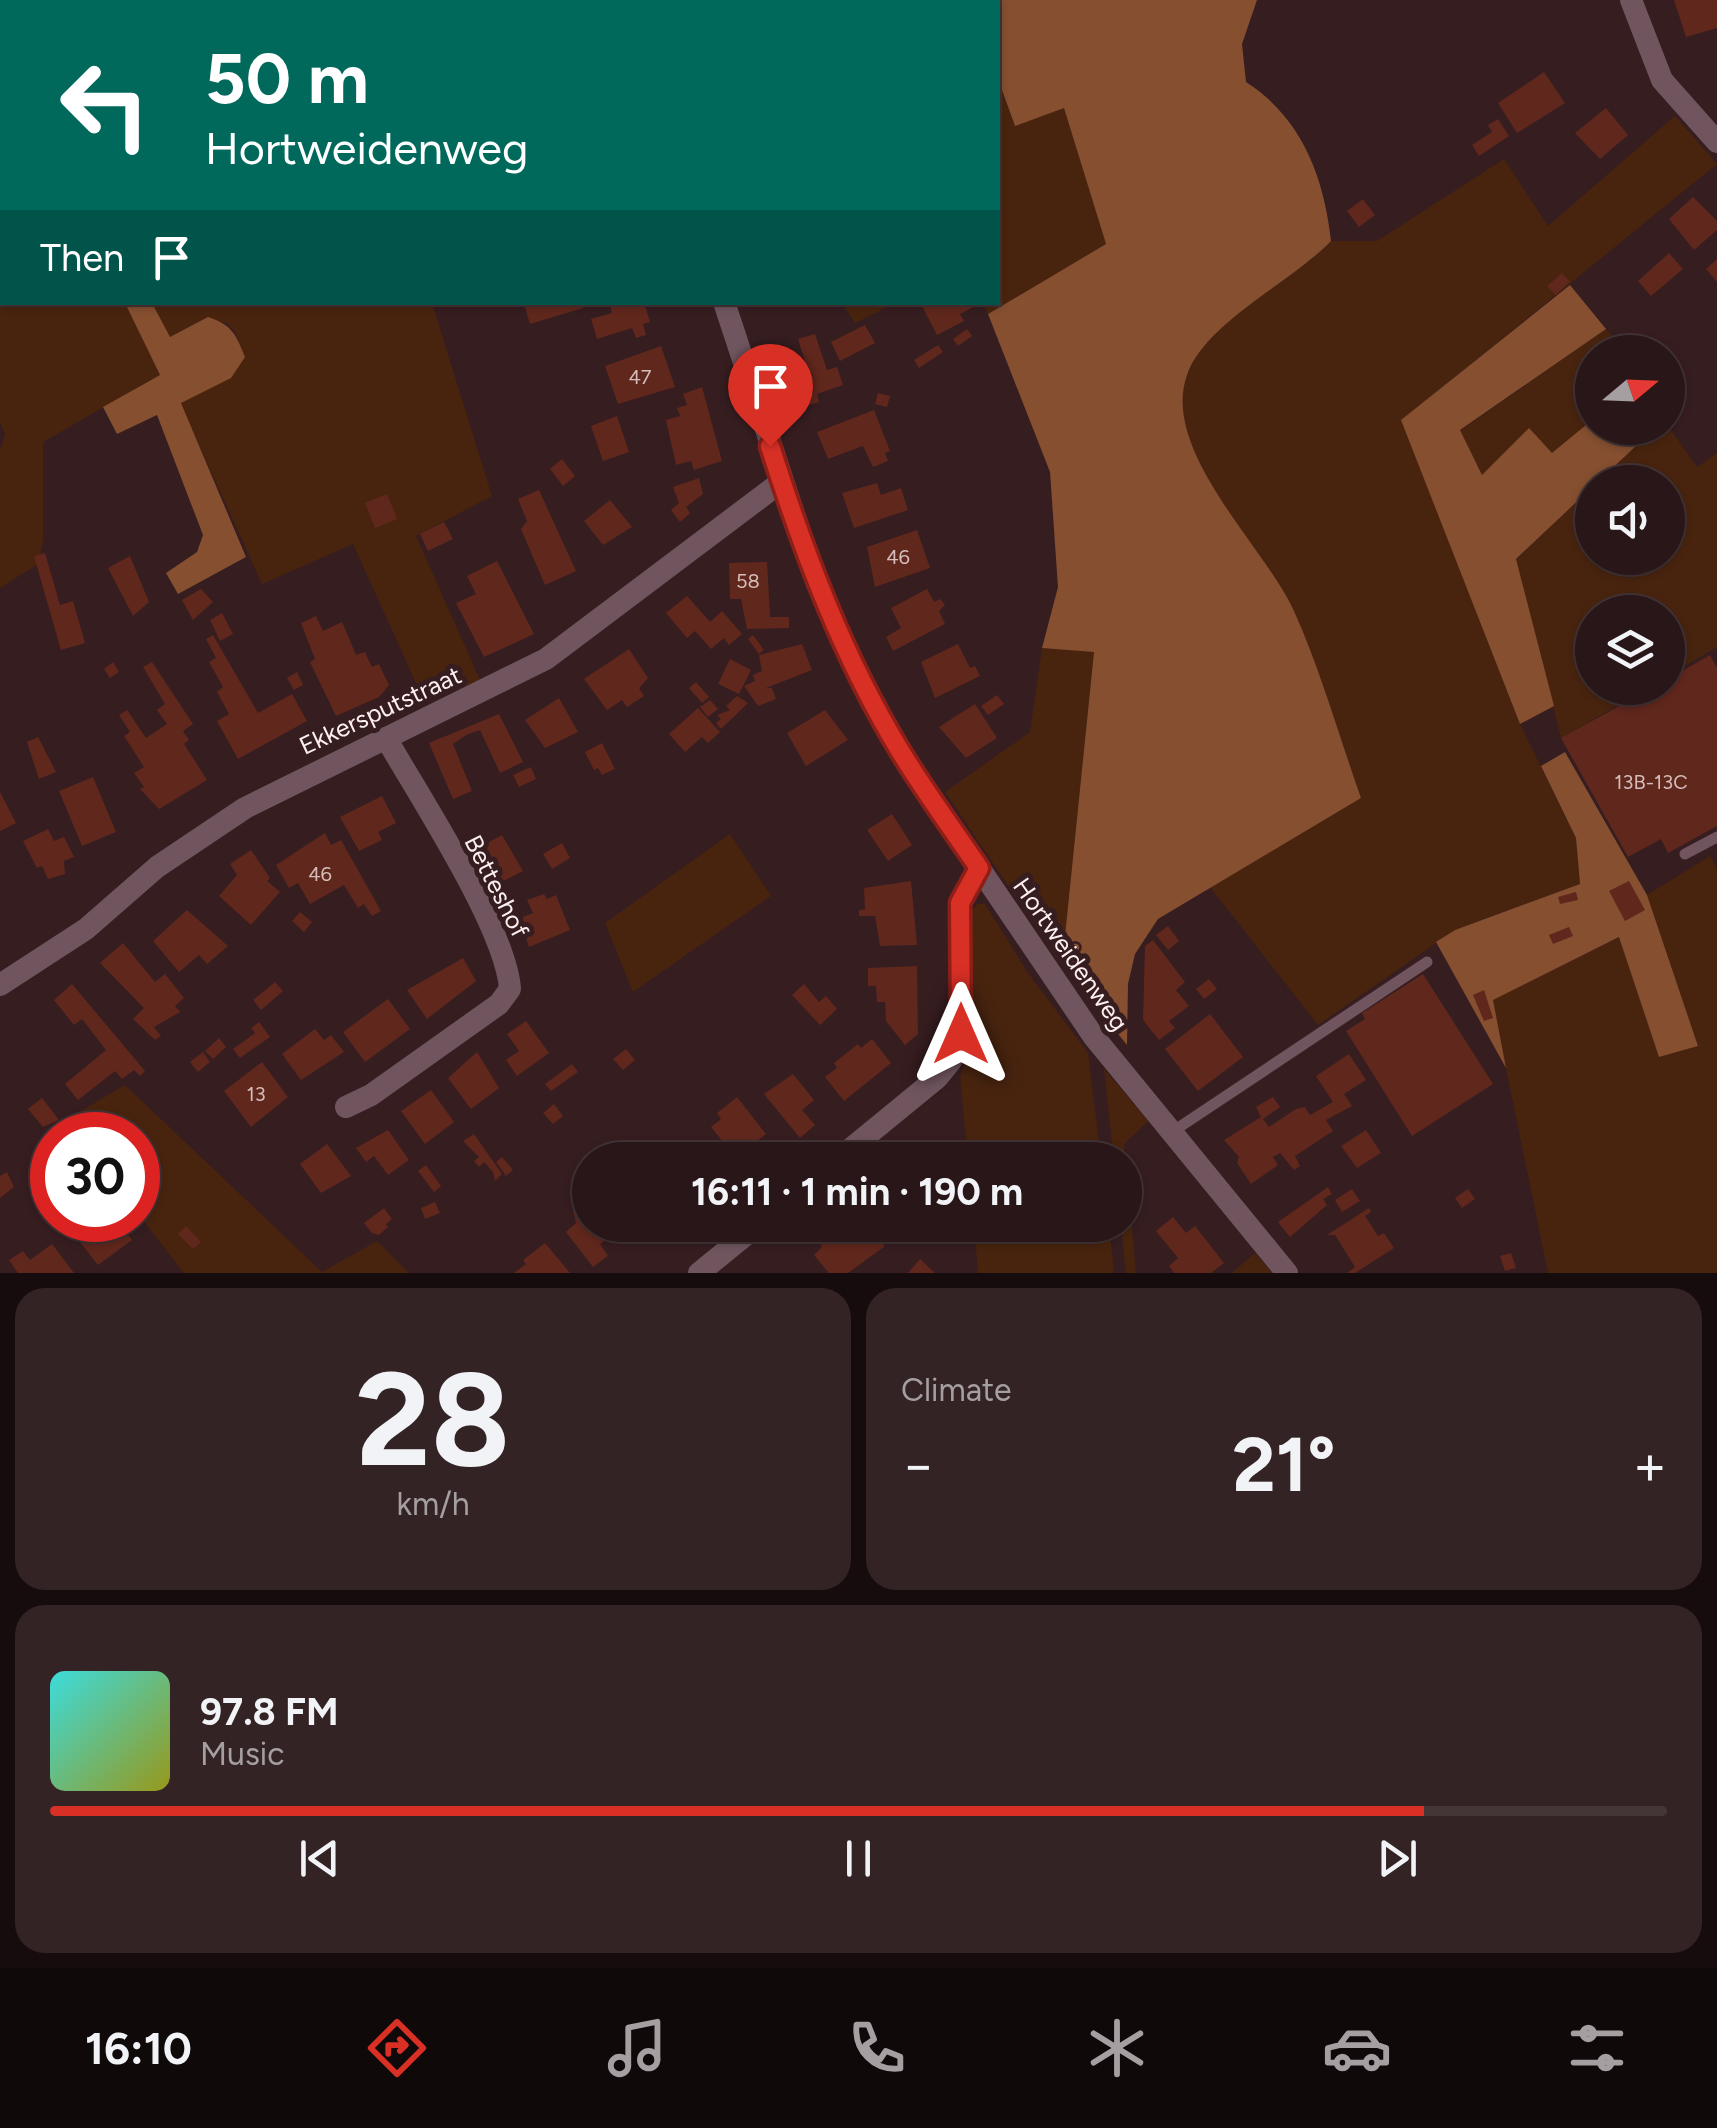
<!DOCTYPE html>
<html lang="en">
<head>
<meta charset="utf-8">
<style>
  body { margin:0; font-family:Figtree,sans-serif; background:#342325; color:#f1f3f6; height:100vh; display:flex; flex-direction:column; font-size:38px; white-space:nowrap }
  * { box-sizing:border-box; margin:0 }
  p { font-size:32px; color:#a59fa2 }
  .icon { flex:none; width:55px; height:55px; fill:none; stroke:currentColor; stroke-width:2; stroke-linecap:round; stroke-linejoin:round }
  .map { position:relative; height:1273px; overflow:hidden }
  .drawer { display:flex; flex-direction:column; gap:15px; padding:15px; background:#160c0d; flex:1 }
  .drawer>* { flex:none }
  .guide { position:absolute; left:0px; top:0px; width:1000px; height:305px; box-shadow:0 2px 8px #0004,0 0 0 2px #443537; background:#00695c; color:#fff; overflow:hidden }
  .needle { width:65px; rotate:71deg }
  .controls { position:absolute; left:1575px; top:335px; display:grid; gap:20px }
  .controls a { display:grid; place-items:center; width:110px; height:110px; border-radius:50%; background:#281618; box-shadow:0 2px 8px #0004,0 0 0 2px #443537; font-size:50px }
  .speed { position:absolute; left:30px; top:1112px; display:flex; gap:20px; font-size:50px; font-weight:700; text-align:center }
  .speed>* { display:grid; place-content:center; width:130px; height:130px; border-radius:50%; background:#281618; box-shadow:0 2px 8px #0004,0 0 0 2px #443537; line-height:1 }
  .speed .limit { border:15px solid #d22; background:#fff; color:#111 }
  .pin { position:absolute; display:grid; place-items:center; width:85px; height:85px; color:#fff; margin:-102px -42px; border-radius:50% 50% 50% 0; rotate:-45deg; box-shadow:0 0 10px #0007 }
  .pin .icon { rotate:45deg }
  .me { position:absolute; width:110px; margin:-55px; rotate:0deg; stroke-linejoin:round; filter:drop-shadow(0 0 8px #0008) }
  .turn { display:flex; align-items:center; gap:35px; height:210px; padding:0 40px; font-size:45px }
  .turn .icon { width:130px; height:130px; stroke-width:2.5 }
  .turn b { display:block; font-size:70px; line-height:85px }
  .then { display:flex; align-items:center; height:95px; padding:0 40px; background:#0003; gap:20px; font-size:38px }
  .big { font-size:75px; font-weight:700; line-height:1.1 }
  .drawer .card { flex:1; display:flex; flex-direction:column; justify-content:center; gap:15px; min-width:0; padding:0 35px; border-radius:30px; background:#342325 }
  .drawer .dial { align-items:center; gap:0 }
  .dial b { font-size:130px; line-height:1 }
  .song { display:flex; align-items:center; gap:30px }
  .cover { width:120px; height:120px; border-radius:15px; background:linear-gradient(135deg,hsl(180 70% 55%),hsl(60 70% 35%)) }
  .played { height:10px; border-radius:5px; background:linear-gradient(90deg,#d93025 85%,#443537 85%) }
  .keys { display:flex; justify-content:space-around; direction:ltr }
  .heat { display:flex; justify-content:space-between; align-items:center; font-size:55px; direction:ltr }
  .drawer .tiles { flex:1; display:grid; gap:15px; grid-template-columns:1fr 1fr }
  .card:last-child { grid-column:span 2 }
  .trip { position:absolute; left:572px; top:1142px; width:570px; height:100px; border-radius:50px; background:#281618; box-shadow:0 2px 8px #0004,0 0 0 2px #443537; font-weight:700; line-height:100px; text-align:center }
  .menu { display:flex; height:160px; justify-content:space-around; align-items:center; background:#10090a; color:#a59fa2 }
  .menu .icon { width:70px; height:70px }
  .menu .active { color:#d93025 }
  .menu b { font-size:45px; color:#f1f3f6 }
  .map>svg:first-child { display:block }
  .green { fill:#48240f }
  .forest { fill:#854f30 }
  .building { fill:#60271d }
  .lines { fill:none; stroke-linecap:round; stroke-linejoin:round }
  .service { stroke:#70555f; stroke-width:11 }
  .minor { stroke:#70555f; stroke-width:22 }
  .route-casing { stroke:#8d1f18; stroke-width:25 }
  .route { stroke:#d93025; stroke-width:18 }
  .labels { text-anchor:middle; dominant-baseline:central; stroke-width:10; stroke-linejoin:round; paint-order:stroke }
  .number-label { font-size:20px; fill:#d6bdbb }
  .street-label { font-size:25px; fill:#fdeff0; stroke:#361d20 }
</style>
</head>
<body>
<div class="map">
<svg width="1717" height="1273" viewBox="0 0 1717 1273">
  <rect width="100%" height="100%" fill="#361d20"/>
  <g class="green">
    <polygon points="0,0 195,2 2,2 2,302 125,303 160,375 43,442 43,541 38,564 0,588 0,450 5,434 0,422"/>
    <polygon points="998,79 1015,126 1064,107 1106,244 988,314 982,303 998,302"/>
    <path d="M1675 116 1717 164 1402 420 1520 724 1576 838 1580 884 1455 930 1318 1025 1210 887 1361 798C1339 736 1321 671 1294 611 1266 548 1160 451 1187 375 1205 323 1293 281 1331 241H1377L1504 159 1548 226Z"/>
    <polygon points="152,303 432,303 492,496 416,536 480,680 425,703 353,544 262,584 180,403 245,357 235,332 226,323 169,337"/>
    <polygon points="842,303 895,303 855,323"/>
    <polygon points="1606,329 1626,352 1592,352 1592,420 1552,454 1483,476 1460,431"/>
    <polygon points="1668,426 1697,467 1717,453 1717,647 1668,676 1668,612 1592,612 1592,688 1648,688 1561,738 1516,560 1592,487 1592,558 1668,558 1668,482 1597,482 1655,428"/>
    <polygon points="1042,648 1094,651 1062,965 945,792 1030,732"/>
    <polygon points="730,834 771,896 633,992 605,923"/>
    <polygon points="1710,856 1717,869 1717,1273 1548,1273 1492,1000 1620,937 1659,1057 1698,1046 1647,895"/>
    <polygon points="978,904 985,904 1028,973 1088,1053 1101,1160 968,1160 960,1076 970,1050 972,1020 967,930 971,910"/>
    <polygon points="1104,1069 1148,1121 1124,1144 1136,1273 1126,1273 1121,1225 1125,1225 1125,1160 1114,1160"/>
    <polygon points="125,1085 322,1272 377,1241 409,1273 184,1273 138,1214 138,1135 75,1135 64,1121"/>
    <polygon points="974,1225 1109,1225 1114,1273 978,1273"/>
    <polygon points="1255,1253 1272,1273 1232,1273"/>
  </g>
  <g class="forest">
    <path d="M739 0H1257L1242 44 1246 82C1302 118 1324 177 1331 241 1293 281 1205 323 1187 375 1160 451 1266 548 1294 611 1321 671 1339 736 1361 798L1158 919 1135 954 1128 984 1127 1045 1062 965 1094 652 1042 648 1058 587 1050 472 988 314 1106 244 1064 108 1015 126 998 79V2H735Z"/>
    <polygon points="1570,285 1606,329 1460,430 1482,475 1529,428 1552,453 1592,420 1592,428 1655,428 1516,559 1554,706 1520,724 1401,420"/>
    <path d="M125 303H152L170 337 208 317C232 325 236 334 245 357L231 378 181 403 246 557 178 594 166 573 197 552 203 535 157 415 117 434 103 407 160 375Z"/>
    <polygon points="1565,752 1647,895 1698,1046 1659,1057 1619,937 1493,1000 1506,1068 1436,942 1455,930 1580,884 1576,838 1541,766"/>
  </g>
  <g class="building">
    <polygon points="1674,0 1717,0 1717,28 1686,37"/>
    <polygon points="1544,72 1565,103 1517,133 1498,103"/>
    <polygon points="1606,108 1628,135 1600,159 1575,133"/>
    <polygon points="1498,119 1509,136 1479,156 1472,145 1492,132 1488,125"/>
    <polygon points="1693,197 1717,221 1717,230 1694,250 1669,219"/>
    <polygon points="1363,199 1375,215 1359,227 1347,211"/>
    <polygon points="1669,253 1683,269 1651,296 1638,281"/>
    <polygon points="1717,259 1717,282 1706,269"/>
    <polygon points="1562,273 1570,282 1556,295 1547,286"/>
    <polygon points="537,302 580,302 583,308 530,324 525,307"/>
    <polygon points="609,302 644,302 650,322 643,324 646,335 636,338 632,328 597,339 591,319 612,313"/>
    <polygon points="920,302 983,302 960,314 964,321 937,335"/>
    <polygon points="865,325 875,343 840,361 831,342"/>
    <polygon points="967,329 972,336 958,346 953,339"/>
    <polygon points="815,334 827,370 837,367 843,385 817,394 819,402 790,411 783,391 811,381 798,339"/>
    <polygon points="938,345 943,352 919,368 914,360"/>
    <polygon points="661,346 675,387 618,404 605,366"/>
    <polygon points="702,387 722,461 694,470 691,461 676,465 666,420 680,416 677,408 687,405 683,394"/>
    <polygon points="878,393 890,396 887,407 875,404"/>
    <polygon points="874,410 890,451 885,453 888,461 873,467 863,446 828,459 817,432"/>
    <polygon points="617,416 629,452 603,461 591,426"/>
    <polygon points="562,459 575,476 563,486 550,469"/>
    <polygon points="699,478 703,494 686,507 690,513 680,522 671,510 679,503 673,487"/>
    <polygon points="877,483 881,495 901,488 908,510 854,528 842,493"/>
    <polygon points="539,490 576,571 545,585 521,529 527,521 518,499"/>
    <polygon points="387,494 397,519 375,528 365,503"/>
    <polygon points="610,500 632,527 603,545 584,521"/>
    <polygon points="444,522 453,539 428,551 420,534"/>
    <polygon points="917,530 930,568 875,587 867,547"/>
    <polygon points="45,553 60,605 73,601 85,643 61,650 34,556"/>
    <polygon points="130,556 149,602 133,616 108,568"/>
    <polygon points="497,561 534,634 484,657 456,603 476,594 467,576"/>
    <polygon points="767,562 770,617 789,617 789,628 747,629 741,599 730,599 729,563"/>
    <polygon points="201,589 213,602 193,620 182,600"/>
    <polygon points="927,589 934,602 940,599 945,605 939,611 945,624 893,651 886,637 901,628 891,608"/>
    <polygon points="687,596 710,622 722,611 742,634 729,645 724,638 711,649 695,631 687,638 666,613"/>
    <polygon points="222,613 233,634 220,641 210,620"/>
    <polygon points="316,616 323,631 342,622 356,655 365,652 372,667 379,664 389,685 379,697 336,716 310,662 315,659 301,623"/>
    <polygon points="213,635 258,713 292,694 307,721 238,759 217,721 229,714 217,692 223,687 209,662 216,658 206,639"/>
    <polygon points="753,635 764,650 759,654 748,639"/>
    <polygon points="802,644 812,670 766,688 772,688 776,699 758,706 744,686 755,681 753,675 762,671 759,655"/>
    <polygon points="958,644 970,668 975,666 980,676 935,698 921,662"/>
    <polygon points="629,649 648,678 639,688 644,696 627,707 622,700 607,710 584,679"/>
    <polygon points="1710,655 1717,668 1717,826 1668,853 1661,839 1628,857 1561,738 1652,688 1668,688 1668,679"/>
    <polygon points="730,659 751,670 739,694 718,684"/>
    <polygon points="113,662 119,672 110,678 104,669"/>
    <polygon points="152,662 193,724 183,731 189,740 184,744 207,780 159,809 140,789 144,787 134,773 144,767 124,736 130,732 119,715 127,710 146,738 167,724 157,710 165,704 143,667"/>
    <polygon points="297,672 303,685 294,690 287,678"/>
    <polygon points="696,682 709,697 702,703 689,688"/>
    <polygon points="997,695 1004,704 988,715 981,706"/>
    <polygon points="737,696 748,703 721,729 716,723 721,719 717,715 730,710 726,706"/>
    <polygon points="559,698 578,732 545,748 525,720"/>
    <polygon points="710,700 718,709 708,717 700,707"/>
    <polygon points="975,704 997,738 966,758 939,727"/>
    <polygon points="698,708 720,732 708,743 702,737 685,752 669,734"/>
    <polygon points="825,710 848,740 806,766 787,733"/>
    <polygon points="499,714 523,762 500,773 480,730 466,735 453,744 472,791 453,799 429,743"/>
    <polygon points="38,737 56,772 39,779 27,742"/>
    <polygon points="602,743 615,769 602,775 598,768 594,770 585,752"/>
    <polygon points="531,767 536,779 519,787 513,775"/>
    <polygon points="93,777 116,832 82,846 59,791"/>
    <polygon points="0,792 16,823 0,831"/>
    <polygon points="382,796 396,823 378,832 382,840 359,851 340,817"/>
    <polygon points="892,814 912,845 888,861 867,830"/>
    <polygon points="48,829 54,841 64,837 74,857 64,861 65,874 48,879 42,866 37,868 23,841"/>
    <polygon points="325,833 331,845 341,840 381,911 372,916 364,904 358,908 344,885 310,904 298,883 289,888 276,865"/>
    <polygon points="502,835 523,871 500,883 480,847"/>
    <polygon points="562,843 570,858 552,869 543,854"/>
    <polygon points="251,850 270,878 267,881 280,892 251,925 219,896 237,875 230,864"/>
    <polygon points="911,881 917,945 880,946 875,916 859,916 859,910 865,909 864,888"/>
    <polygon points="1629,881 1645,910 1625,921 1609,891"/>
    <polygon points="1576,892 1578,900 1560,904 1558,897"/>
    <polygon points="544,894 547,899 556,895 570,930 529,947 520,918 533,913 527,900"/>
    <polygon points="187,910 228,946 207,964 199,955 179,972 153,941"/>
    <polygon points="300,912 312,922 304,932 292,921"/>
    <polygon points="1168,926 1179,941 1168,950 1156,935"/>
    <polygon points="1569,927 1573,936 1553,944 1549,935"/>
    <polygon points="1153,940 1185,982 1176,990 1189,1006 1169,1021 1175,1028 1159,1040 1143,1020 1145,946"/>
    <polygon points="123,943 155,982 165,974 184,998 175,1006 180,1012 154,1027 161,1036 155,1040 133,1019 144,1008 100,963"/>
    <polygon points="463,958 476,981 427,1019 407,990"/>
    <polygon points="917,966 918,1034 905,1045 886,1021 885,1002 877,1002 876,986 868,986 868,968"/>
    <polygon points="1423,974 1493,1084 1412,1136 1346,1031 1365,1019 1362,1013"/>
    <polygon points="1209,979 1217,989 1204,999 1196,989"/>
    <polygon points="275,982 283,991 261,1010 253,1000"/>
    <polygon points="72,984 145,1071 140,1076 134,1070 122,1079 115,1071 78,1100 65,1084 106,1050 82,1019 74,1025 54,1000"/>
    <polygon points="804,984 819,1002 826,996 837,1009 820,1025 792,995"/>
    <polygon points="1484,990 1493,1018 1484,1021 1473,995"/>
    <polygon points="388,999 410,1029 365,1062 343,1032"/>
    <polygon points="1210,1014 1243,1057 1198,1091 1165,1049"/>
    <polygon points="526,1021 549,1053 517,1076 506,1060 519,1051 507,1034"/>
    <polygon points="259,1022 270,1037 240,1058 233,1049 255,1033 251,1028"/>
    <polygon points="315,1029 324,1040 331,1035 344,1052 301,1080 282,1054"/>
    <polygon points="219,1038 226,1047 213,1059 205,1051"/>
    <polygon points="872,1039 891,1063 844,1101 825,1077 837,1068 834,1063 858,1044 861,1048"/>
    <polygon points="626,1049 635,1060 623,1070 613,1059"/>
    <polygon points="203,1052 210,1062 198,1072 190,1062"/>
    <polygon points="477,1052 499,1088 471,1109 448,1078"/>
    <polygon points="1349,1054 1366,1080 1344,1094 1352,1106 1326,1120 1333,1131 1295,1156 1300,1166 1294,1170 1280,1153 1273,1157 1278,1165 1251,1184 1237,1163 1239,1157 1224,1140 1261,1117 1256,1107 1273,1097 1280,1107 1263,1119 1269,1127 1296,1109 1305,1107 1310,1115 1333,1102 1316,1076"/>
    <polygon points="262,1062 288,1097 251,1127 224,1091"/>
    <polygon points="572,1064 578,1072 551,1091 545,1084"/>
    <polygon points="793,1074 814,1100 802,1110 815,1125 800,1138 764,1094"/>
    <polygon points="431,1090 454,1122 425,1144 401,1111"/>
    <polygon points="737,1097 766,1134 736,1158 711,1127 721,1119 717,1113"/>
    <polygon points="42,1098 59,1120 43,1127 28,1109"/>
    <polygon points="554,1104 563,1116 553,1124 543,1113"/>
    <polygon points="388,1130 409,1160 388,1175 374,1156 366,1162 356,1148"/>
    <polygon points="1366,1130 1381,1153 1357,1168 1341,1146"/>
    <polygon points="474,1134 502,1174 495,1181 493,1172 484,1162 479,1167 474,1161 479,1157 463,1141"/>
    <polygon points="327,1144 351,1176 321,1193 300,1164"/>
    <polygon points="696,1145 707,1160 676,1160"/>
    <polygon points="502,1157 513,1170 506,1176 496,1162"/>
    <polygon points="426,1165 441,1186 434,1192 418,1171"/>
    <polygon points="7,1172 14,1187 0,1198 0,1176"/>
    <polygon points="1328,1187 1332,1194 1323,1199 1327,1205 1290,1237 1278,1222"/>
    <polygon points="1352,1189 1360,1201 1342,1212 1335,1200"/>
    <polygon points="1468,1189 1475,1199 1462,1208 1455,1198"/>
    <polygon points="52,1190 52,1212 48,1216 37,1201"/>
    <polygon points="435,1202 440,1213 425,1219 421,1208"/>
    <polygon points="590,1203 590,1225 624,1225 600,1244 608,1256 593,1267 566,1232 576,1223 573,1211"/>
    <polygon points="384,1208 392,1219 386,1224 388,1227 379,1235 372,1233 364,1223"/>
    <polygon points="1369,1208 1371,1212 1365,1216 1378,1236 1384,1233 1394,1248 1355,1273 1347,1273 1355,1267 1335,1235 1327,1235"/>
    <polygon points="1173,1217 1186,1233 1195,1226 1224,1263 1211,1273 1174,1273 1169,1266 1178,1258 1156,1231"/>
    <polygon points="110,1220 117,1220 132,1240 98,1265 72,1232 84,1222 97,1239 91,1229"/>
    <polygon points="840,1225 862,1225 885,1246 848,1273 829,1273 814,1255 822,1247 819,1242"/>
    <polygon points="186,1226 201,1242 193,1249 178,1234"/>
    <polygon points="545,1243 570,1273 514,1273 526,1264 523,1260"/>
    <polygon points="52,1244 74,1273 18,1273 9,1260 23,1251 30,1260"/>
    <polygon points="1511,1253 1516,1268 1505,1271 1500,1256"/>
    <polygon points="920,1259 935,1273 908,1273"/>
  </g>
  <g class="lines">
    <g class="service">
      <polyline points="1685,854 1717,837"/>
      <polyline points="1169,1134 1427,962"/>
    </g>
    <g class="minor">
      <polyline points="624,0 625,2"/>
      <polyline points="1631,0 1662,80 1717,142"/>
      <polyline points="724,302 817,584 853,664 902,754 1094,1037 1287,1273"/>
      <polyline points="0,985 86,929 157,867 245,808 546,659 781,482"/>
      <path d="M346 1107 371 1095 499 1004 510 989C506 928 419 796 386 738"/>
      <polyline points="837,1160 937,1078 951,1061 961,1034 960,903 979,868"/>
      <polyline points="699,1273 758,1225"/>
    </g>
  </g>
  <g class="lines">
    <g class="route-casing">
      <path id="route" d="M770 446C804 553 843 658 902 754 926 793 953 830 979 868L960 903 961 1034"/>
    </g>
    <use href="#route" class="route"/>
  </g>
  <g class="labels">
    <g class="number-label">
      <text x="640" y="377">47</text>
      <text x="898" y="557">46</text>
      <text x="748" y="581">58</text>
      <text x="1651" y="782">13B-13C</text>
      <text x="320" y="874">46</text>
      <text x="256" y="1094">13</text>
    </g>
    <g class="street-label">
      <text transform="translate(380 710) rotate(-25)">Ekkersputstraat</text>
      <text transform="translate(497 886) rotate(63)">Betteshof</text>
      <text transform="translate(1071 954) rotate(55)">Hortweidenweg</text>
    </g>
  </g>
</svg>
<div class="controls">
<a><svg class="needle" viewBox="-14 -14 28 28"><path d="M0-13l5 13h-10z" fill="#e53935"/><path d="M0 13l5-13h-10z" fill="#a59fa2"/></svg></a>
<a><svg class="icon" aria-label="sound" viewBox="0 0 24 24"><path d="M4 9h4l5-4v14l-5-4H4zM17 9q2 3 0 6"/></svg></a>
<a><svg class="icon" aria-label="layers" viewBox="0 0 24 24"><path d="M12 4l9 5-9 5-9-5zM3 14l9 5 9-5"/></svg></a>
</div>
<div class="speed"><div class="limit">30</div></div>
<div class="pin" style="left:770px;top:446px;background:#d93025"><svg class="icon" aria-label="arrive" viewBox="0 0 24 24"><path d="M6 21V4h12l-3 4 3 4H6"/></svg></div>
<svg class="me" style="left:961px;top:1034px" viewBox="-20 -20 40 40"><path d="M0-17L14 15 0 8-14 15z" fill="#d93025" stroke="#fff" stroke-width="4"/></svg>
<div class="trip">16:11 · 1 min · 190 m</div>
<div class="guide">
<div class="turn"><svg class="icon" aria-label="left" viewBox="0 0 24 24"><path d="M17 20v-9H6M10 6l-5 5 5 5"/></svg><div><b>50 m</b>Hortweidenweg</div></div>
<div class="then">Then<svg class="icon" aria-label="arrive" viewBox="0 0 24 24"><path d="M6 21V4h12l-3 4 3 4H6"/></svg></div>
</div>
</div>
<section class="drawer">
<div class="tiles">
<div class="card dial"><b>28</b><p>km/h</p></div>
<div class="card"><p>Climate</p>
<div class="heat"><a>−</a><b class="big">21°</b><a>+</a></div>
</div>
<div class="card">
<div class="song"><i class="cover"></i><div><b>97.8 FM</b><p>Music</p></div></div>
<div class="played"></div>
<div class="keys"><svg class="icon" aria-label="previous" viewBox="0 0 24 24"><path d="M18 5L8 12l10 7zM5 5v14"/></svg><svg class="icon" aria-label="pause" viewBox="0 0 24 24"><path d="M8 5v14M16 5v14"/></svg><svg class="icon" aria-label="next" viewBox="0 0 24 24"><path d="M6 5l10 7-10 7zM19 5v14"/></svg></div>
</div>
</div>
</section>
<nav class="menu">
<b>16:10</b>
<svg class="icon active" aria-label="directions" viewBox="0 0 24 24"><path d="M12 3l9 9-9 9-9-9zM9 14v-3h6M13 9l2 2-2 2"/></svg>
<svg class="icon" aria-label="music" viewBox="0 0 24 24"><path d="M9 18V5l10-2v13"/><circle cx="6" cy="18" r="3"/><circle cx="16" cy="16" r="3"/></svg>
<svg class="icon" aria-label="phone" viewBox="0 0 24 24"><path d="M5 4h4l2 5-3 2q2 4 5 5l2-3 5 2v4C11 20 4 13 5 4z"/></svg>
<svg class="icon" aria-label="climate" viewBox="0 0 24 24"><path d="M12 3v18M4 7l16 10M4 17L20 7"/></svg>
<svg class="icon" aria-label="car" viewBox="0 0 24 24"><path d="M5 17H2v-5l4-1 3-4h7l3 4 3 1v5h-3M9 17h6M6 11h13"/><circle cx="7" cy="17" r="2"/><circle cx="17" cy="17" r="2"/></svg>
<svg class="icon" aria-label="filters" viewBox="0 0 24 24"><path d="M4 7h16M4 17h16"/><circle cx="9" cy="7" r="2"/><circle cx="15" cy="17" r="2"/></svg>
</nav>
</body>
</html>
